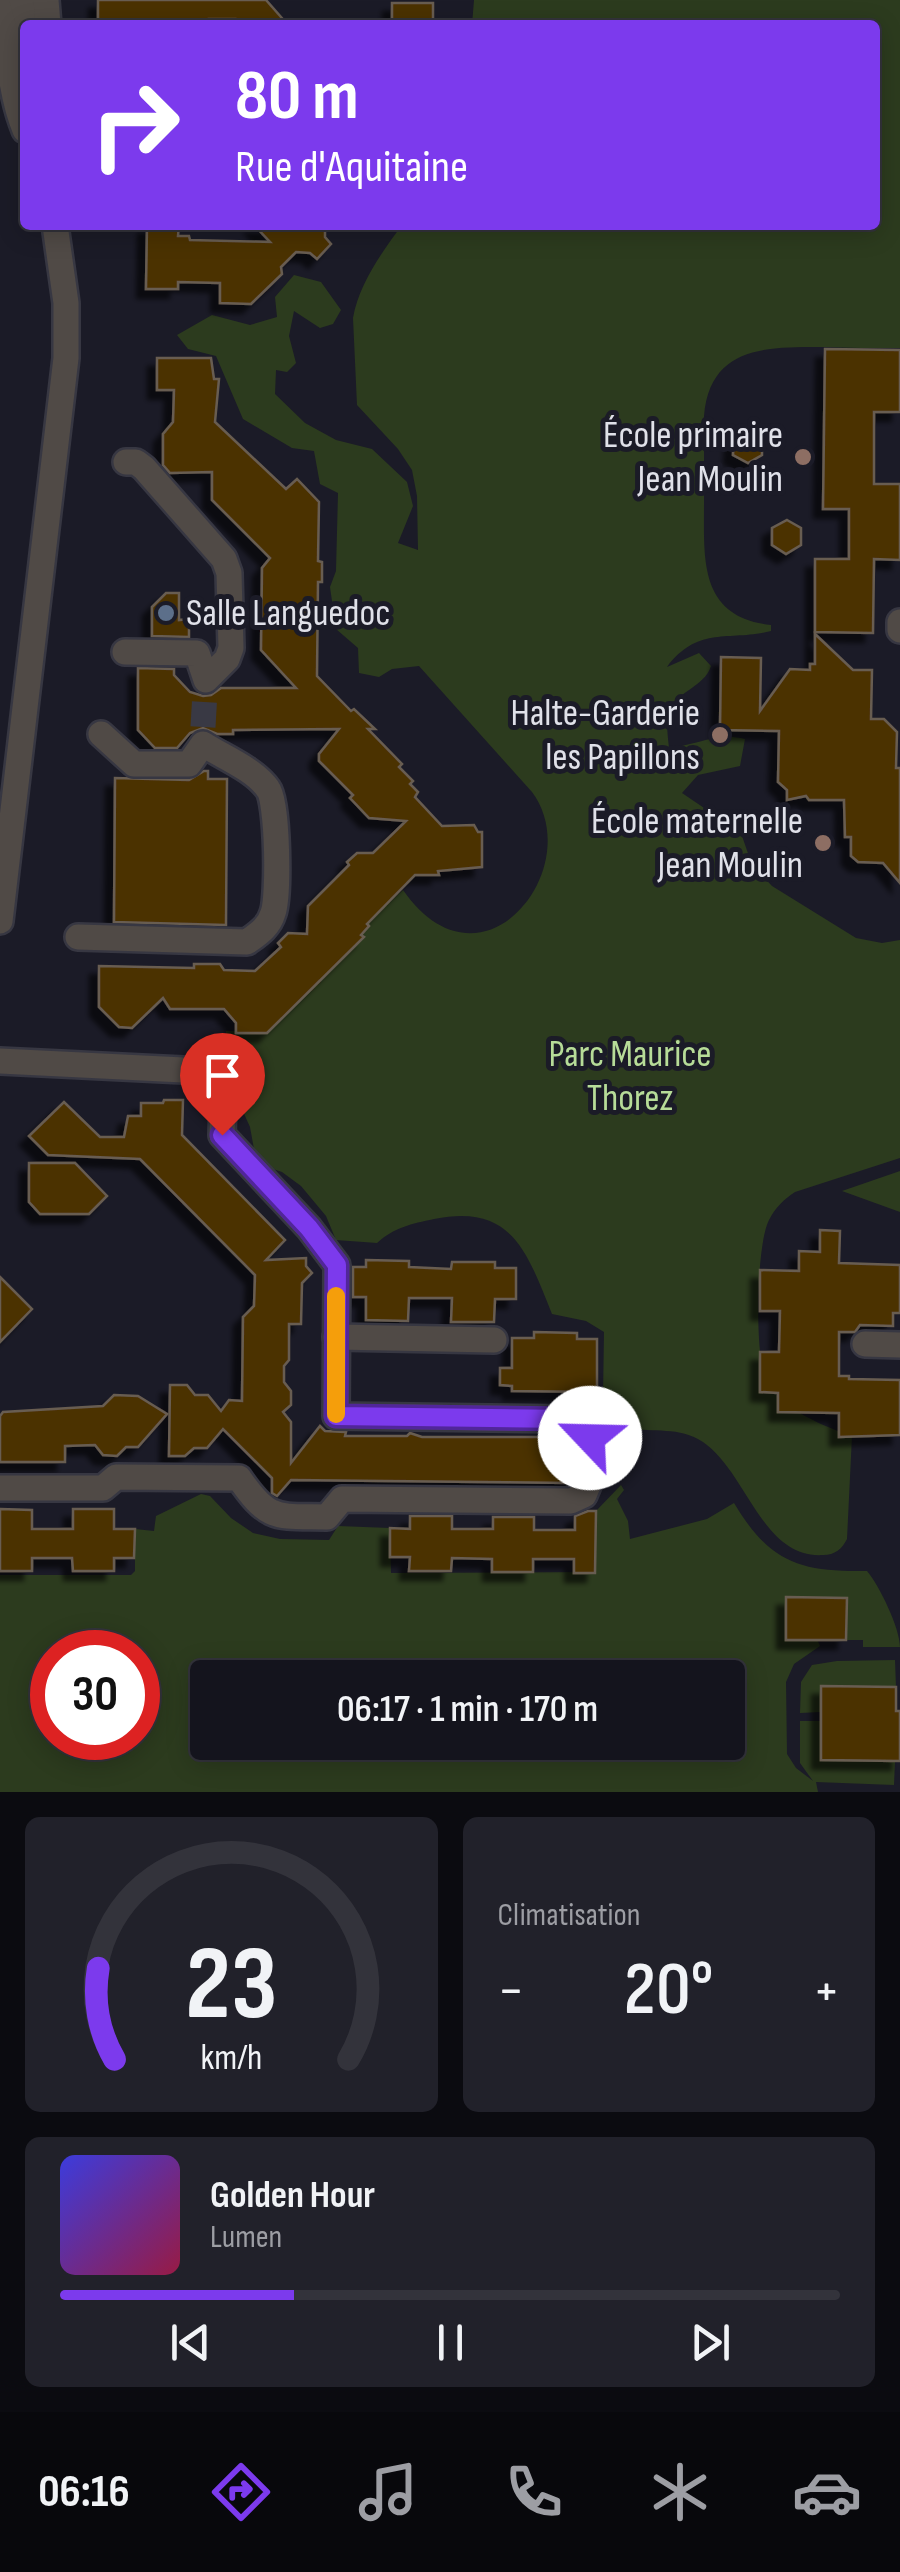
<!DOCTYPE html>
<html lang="fr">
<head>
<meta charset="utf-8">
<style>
  body { margin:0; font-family:"Sofia Sans Condensed",sans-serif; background:#21212a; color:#f1f3f6; height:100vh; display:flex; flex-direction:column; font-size:38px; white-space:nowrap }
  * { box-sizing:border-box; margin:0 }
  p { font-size:32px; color:#9d9ea4 }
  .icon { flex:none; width:55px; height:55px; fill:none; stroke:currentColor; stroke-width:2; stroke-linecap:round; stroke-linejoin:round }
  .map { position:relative; height:1792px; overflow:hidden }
  .side { display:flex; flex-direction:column; gap:25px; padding:25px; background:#0b0b10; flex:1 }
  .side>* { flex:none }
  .banner { position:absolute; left:20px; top:20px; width:860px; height:210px; border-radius:10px; box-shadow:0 5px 25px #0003,0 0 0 2px #33333b; background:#7c3aed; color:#fff; overflow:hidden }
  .speed { position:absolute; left:30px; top:1630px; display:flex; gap:20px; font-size:50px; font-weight:700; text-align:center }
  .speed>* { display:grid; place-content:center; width:130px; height:130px; border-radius:50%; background:#14141d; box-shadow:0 5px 25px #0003,0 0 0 2px #33333b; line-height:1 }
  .speed .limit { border:15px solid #d22; background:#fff; color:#111 }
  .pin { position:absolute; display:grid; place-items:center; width:85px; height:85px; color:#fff; margin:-102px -42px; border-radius:50% 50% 50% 0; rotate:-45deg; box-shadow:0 0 10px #0007 }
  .pin .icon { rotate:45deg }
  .me { position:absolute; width:110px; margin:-55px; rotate:294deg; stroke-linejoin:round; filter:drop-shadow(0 0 8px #0008) }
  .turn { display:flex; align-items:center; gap:35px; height:210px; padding:0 50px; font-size:45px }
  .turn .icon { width:130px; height:130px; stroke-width:2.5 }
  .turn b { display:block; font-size:70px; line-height:85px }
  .big { font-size:75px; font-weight:600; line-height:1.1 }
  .side .card { flex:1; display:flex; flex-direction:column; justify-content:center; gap:15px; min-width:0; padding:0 35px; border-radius:15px; background:#21212a }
  .side .dial { align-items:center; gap:0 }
  .dial svg { height:260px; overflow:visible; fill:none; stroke:#33333b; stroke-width:7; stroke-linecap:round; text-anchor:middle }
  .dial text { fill:#f1f3f6; stroke:none }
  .song { display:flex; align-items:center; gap:30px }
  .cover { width:120px; height:120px; border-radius:15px; background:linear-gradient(135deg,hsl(240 70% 55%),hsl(340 70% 35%)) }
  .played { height:10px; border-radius:5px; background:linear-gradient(90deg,#7c3aed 30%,#33333b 30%) }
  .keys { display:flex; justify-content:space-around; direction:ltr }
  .heat { display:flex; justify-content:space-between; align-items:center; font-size:55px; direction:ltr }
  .side .tiles { flex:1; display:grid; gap:25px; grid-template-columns:1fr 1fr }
  .card:last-child { grid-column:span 2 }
  .trip { position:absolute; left:190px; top:1660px; width:555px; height:100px; border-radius:10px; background:#14141d; box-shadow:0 5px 25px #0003,0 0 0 2px #33333b; font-weight:600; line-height:100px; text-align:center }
  .tabs { display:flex; height:160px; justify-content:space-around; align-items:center; background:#08080c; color:#9d9ea4 }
  .tabs .icon { width:70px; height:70px }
  .tabs .current { color:#7c3aed }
  .tabs b { font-size:45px; color:#f1f3f6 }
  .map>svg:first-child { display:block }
  .green { fill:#2c3b1e; fill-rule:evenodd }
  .building { fill:#4c3005; stroke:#685d51; stroke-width:2.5; filter:url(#shadow) }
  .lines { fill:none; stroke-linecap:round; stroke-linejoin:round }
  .minor-tunnel { stroke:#393944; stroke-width:25; stroke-dasharray:25 12; stroke-linecap:butt }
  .minor-casing { stroke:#373742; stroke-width:30 }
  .minor { stroke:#504a46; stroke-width:25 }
  .route-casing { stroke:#51269a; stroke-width:25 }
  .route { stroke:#7c3aed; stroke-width:18 }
  .slow { stroke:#f59e0b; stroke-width:18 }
  .education-dot { fill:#8d6e63; stroke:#1b1b27; stroke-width:4 }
  .service-dot { fill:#5c6f8a; stroke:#1b1b27; stroke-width:4 }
  .labels { text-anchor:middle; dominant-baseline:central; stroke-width:10; stroke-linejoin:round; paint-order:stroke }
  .poi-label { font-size:38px; fill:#e0e1e9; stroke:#1b1b27; text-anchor:end }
  .park-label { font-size:38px; fill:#b7dc98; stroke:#1b1b27 }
</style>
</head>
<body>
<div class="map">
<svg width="900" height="1792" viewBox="0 0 900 1792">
  <defs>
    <filter id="shadow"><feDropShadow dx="-9" dy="9" stdDeviation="2.5" flood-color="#0009"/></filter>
  </defs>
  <rect width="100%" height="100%" fill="#1b1b27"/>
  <g class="green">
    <path d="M474 0H900V348C874 348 848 348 822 347 766 347 710 346 704 416 704 445 704 474 704 504 704 560 699 617 771 625V631C728 642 699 625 667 667L699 653 711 666C704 688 675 691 668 714 666 724 668 738 669 748 696 745 718 732 745 739L740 766 698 775 682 793 741 833 752 865 772 886 856 938 882 943 900 940V1158L795 1192C784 1199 775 1208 769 1220 756 1245 754 1359 767 1383 782 1409 825 1427 852 1436L847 1539C842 1549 835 1555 823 1555 762 1559 747 1472 703 1442 679 1426 654 1433 628 1428L616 1440V1461H602L604 1332 586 1321 552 1314C527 1252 512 1203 434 1219 411 1224 395 1227 377 1243L336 1240 326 1216 301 1186 282 1172 261 1165 256 1160 250 1127 241 1107 226 1089V1031H246L403 890C482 1003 588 867 532 792L419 666 392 669 379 677 359 673 358 648 336 629 330 587 336 571 338 493 320 484 314 451 292 448 243 419 216 356 188 349 177 335 212 315 250 325 277 317 275 297 294 275 321 282 341 310 333 324 320 328 294 311 289 336 296 363 287 372 276 370 275 394 305 423 336 440 372 449 407 482 413 506 398 543 418 550 417 496 412 470 398 449 357 405 353 318C359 284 382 252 402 225H875V25H472Z"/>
    <polygon points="900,1171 900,1212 842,1191"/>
    <path d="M621 1485 624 1490 617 1499 628 1521 630 1539 707 1519 734 1503C770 1563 800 1572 867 1571 879 1585 900 1628 900 1647H863V1640H846V1633L817 1639 820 1646 794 1664 786 1682 787 1754 796 1768 813 1781 800 1763V1721H821V1760L895 1761 894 1785 816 1782 818 1792H0V1575H131L135 1571V1529L154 1531 156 1516 201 1494 210 1496 231 1518 253 1533 280 1539 329 1540 338 1526 390 1528 391 1573 594 1572 596 1511ZM52 1652H138V1738H52ZM208 1678H728V1742H208Z"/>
    <polygon points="895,1660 896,1687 822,1686 821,1712 800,1713 801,1682 812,1665 837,1661"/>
  </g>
  <g class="building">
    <polygon points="98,0 266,0 288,25 241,25 236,19 209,19 209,25 98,25"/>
    <rect x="392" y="3" width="41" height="22"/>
    <polygon points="147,225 179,225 178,236 189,236 190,240 270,242 254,225 325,225 325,237 331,244 317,259 310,253 296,252 281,267 282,274 251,304 220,303 220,283 178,282 178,289 146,289"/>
    <polygon points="825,349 900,350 900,412 874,412 874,484 900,484 900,560 874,559 873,633 815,632 815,559 849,559 849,509 823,509"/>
    <polygon points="157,358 211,358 214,379 219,379 215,422 286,489 297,479 319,502 318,561 322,562 322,582 318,582 317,676 351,711 354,709 375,729 368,729 402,764 399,767 413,781 410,784 418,792 415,797 442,826 474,825 478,832 482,832 482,867 438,871 439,875 415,875 367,924 369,926 361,935 364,937 267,1033 236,1033 236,1023 224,1009 170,1009 163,998 132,1028 119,1027 99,1007 99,966 194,968 194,964 220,964 224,970 255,971 281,947 278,943 288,933 307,934 308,906 349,865 347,862 357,853 373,853 406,821 369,818 350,798 353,795 319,761 319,754 339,729 233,730 233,734 217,734 203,728 190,733 177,748 155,748 138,730 138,668 174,669 174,675 190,692 203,696 211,695 221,688 296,688 261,650 262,568 270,558 212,500 212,472 170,473 163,465 163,434 173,422 174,390 157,390"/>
    <polygon points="748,430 762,438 762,455 748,463 733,455 734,437"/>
    <polygon points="787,520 801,528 801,545 786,554 772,545 772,528"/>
    <polygon points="166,593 179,593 179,620 189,619 189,637 152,636 152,607"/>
    <polygon points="815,634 853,670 872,670 871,719 884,719 897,732 896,768 900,768 900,883 883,863 858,862 851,856 851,837 845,837 844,800 809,800 806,796 787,800 787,790 778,782 779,731 720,730 721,657 761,658 760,711 790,669 810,670 810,664 815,664"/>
    <polygon points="204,771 208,771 208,779 227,779 226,925 114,922 115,778 189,780"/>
    <polygon points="164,1100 183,1100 182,1135 285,1240 266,1260 306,1258 306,1266 312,1273 302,1283 301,1324 289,1324 289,1360 284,1366 284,1382 291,1391 291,1405 283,1412 291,1422 291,1463 320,1426 325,1431 346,1432 345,1436 407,1436 410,1433 422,1437 560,1437 560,1441 572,1441 576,1445 575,1475 572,1483 291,1480 277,1496 272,1493 272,1478 223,1429 207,1448 194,1448 185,1456 169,1456 170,1385 187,1385 195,1395 208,1395 221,1411 229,1400 242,1401 243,1317 254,1306 255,1275 140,1159 48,1155 29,1136 64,1102 100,1137 124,1137 128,1116 141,1116 141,1103 163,1103"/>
    <polygon points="29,1163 75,1163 107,1196 89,1214 40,1214 29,1202"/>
    <polygon points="820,1230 840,1231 839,1263 900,1265 900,1313 893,1313 893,1326 860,1325 855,1332 839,1332 839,1376 849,1376 849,1379 900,1380 900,1435 839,1437 839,1413 778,1412 778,1393 760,1392 760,1352 779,1352 780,1311 760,1311 760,1270 799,1271 799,1251 820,1252"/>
    <polygon points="366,1260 409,1261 409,1267 451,1269 452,1262 495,1262 495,1268 516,1268 516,1299 495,1299 494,1322 451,1322 452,1298 409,1298 408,1321 366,1320 366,1297 353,1297 353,1267 366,1267"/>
    <polygon points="0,1277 32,1309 0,1342"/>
    <polygon points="534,1332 577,1333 577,1339 597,1339 597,1392 512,1391 512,1386 500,1385 500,1368 512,1368 512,1338 534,1338"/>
    <polygon points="114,1395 138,1396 167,1414 138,1447 126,1447 117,1456 103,1455 95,1445 65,1446 65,1462 0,1462 0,1416 3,1412 103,1406"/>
    <polygon points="0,1509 32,1510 32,1529 73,1529 73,1509 114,1509 114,1529 135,1529 134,1558 114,1558 114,1571 73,1571 72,1558 32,1558 32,1571 0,1571"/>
    <polygon points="588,1511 596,1511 595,1573 574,1573 574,1559 533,1559 533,1572 492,1572 492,1559 452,1558 451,1571 409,1571 410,1557 390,1557 390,1528 410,1529 410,1516 452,1516 452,1529 493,1529 493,1517 534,1517 534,1530 575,1530 575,1516"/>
    <polygon points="786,1597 847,1598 846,1640 786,1640"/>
    <polygon points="821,1686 896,1687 896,1711 900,1711 900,1761 821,1760"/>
  </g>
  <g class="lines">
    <g class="minor-tunnel">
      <polyline points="203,727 205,692"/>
      <polyline points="589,1483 591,1438"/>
    </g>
    <g class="minor-casing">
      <g id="minor">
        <path d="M6 0C4 37 11 96 25 130"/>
        <polyline points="22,0 29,25"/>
        <polyline points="46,0 48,25"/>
        <polyline points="900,622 900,630"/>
        <polyline points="125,652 197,653 206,680 227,659 231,648 229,573 224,559 144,468 136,462 126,462"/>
        <polyline points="0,921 66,358 66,303 55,225"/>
        <path d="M78 937 247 942C258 934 269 927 273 913 279 897 278 802 268 789 254 769 223 757 203 744L189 764H134L101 734"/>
        <polyline points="0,1061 224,1072 222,1135 309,1228 337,1265 336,1416 568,1419 582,1427 591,1438"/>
        <polyline points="336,1337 494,1340"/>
        <polyline points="865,1344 900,1345"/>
        <path d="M0 1488H103L116 1477 239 1478C269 1522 277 1516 327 1517L342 1499 571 1501 584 1495 589 1483"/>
      </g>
    </g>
    <use href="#minor" class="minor"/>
  </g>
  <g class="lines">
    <g class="route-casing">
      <polyline id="route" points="222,1135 309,1228 337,1265 336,1416 568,1419 582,1427 590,1438"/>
    </g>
    <use href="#route" class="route"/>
    <polyline class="slow" points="336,1414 336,1296"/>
  </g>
  <g class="education-dot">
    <circle cx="803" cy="457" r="10"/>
    <circle cx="720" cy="735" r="10"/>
    <circle cx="823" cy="843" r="10"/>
  </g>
  <circle class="service-dot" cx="166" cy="613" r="10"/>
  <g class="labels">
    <g class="poi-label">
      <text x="783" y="435">École primaire<tspan x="783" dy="44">Jean Moulin</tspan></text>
      <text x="186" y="613" text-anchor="start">Salle Languedoc</text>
      <text x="700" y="713">Halte-Garderie<tspan x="700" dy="44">les Papillons</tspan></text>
      <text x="803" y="821">École maternelle<tspan x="803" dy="44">Jean Moulin</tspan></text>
    </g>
    <g class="park-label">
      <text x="630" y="1054">Parc Maurice<tspan x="630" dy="44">Thorez</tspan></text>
    </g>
  </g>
</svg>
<div class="speed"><div class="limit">30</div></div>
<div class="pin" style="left:222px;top:1135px;background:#d93025"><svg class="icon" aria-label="arrive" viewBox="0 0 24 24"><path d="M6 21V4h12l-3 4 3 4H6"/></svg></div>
<svg class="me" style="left:590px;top:1438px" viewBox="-20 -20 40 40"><circle r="19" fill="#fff"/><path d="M0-13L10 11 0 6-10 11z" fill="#7c3aed"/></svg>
<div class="trip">06:17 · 1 min · 170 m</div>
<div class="banner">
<div class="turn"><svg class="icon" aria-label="right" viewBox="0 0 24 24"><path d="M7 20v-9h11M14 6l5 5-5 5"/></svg><div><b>80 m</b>Rue d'Aquitaine</div></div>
</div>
</div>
<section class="side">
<div class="tiles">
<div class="card dial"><svg viewBox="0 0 100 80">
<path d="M14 69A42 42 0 1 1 86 69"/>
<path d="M14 69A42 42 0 0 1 9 41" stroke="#7c3aed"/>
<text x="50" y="56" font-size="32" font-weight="700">23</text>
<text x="50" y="72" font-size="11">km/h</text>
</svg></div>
<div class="card"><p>Climatisation</p>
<div class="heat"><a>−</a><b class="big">20°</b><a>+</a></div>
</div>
<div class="card">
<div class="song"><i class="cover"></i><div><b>Golden Hour</b><p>Lumen</p></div></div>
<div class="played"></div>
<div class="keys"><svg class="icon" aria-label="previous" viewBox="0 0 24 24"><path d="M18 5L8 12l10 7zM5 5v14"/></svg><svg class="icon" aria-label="pause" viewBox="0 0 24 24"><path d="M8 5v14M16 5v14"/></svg><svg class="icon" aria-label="next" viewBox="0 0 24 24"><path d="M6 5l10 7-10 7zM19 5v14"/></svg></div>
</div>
</div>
</section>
<nav class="tabs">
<b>06:16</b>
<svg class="icon current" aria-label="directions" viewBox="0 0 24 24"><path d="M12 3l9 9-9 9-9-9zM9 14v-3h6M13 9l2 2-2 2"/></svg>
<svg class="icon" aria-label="music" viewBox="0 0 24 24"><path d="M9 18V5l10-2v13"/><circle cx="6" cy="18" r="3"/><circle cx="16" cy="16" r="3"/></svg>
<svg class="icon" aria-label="phone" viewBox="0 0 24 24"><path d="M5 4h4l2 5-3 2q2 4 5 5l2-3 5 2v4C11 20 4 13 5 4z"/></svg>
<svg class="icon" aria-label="climate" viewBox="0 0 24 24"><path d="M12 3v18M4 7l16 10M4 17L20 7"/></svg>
<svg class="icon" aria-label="car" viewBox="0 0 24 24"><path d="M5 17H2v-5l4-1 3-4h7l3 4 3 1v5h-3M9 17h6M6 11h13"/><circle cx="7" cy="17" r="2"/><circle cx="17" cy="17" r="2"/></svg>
</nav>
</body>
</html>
